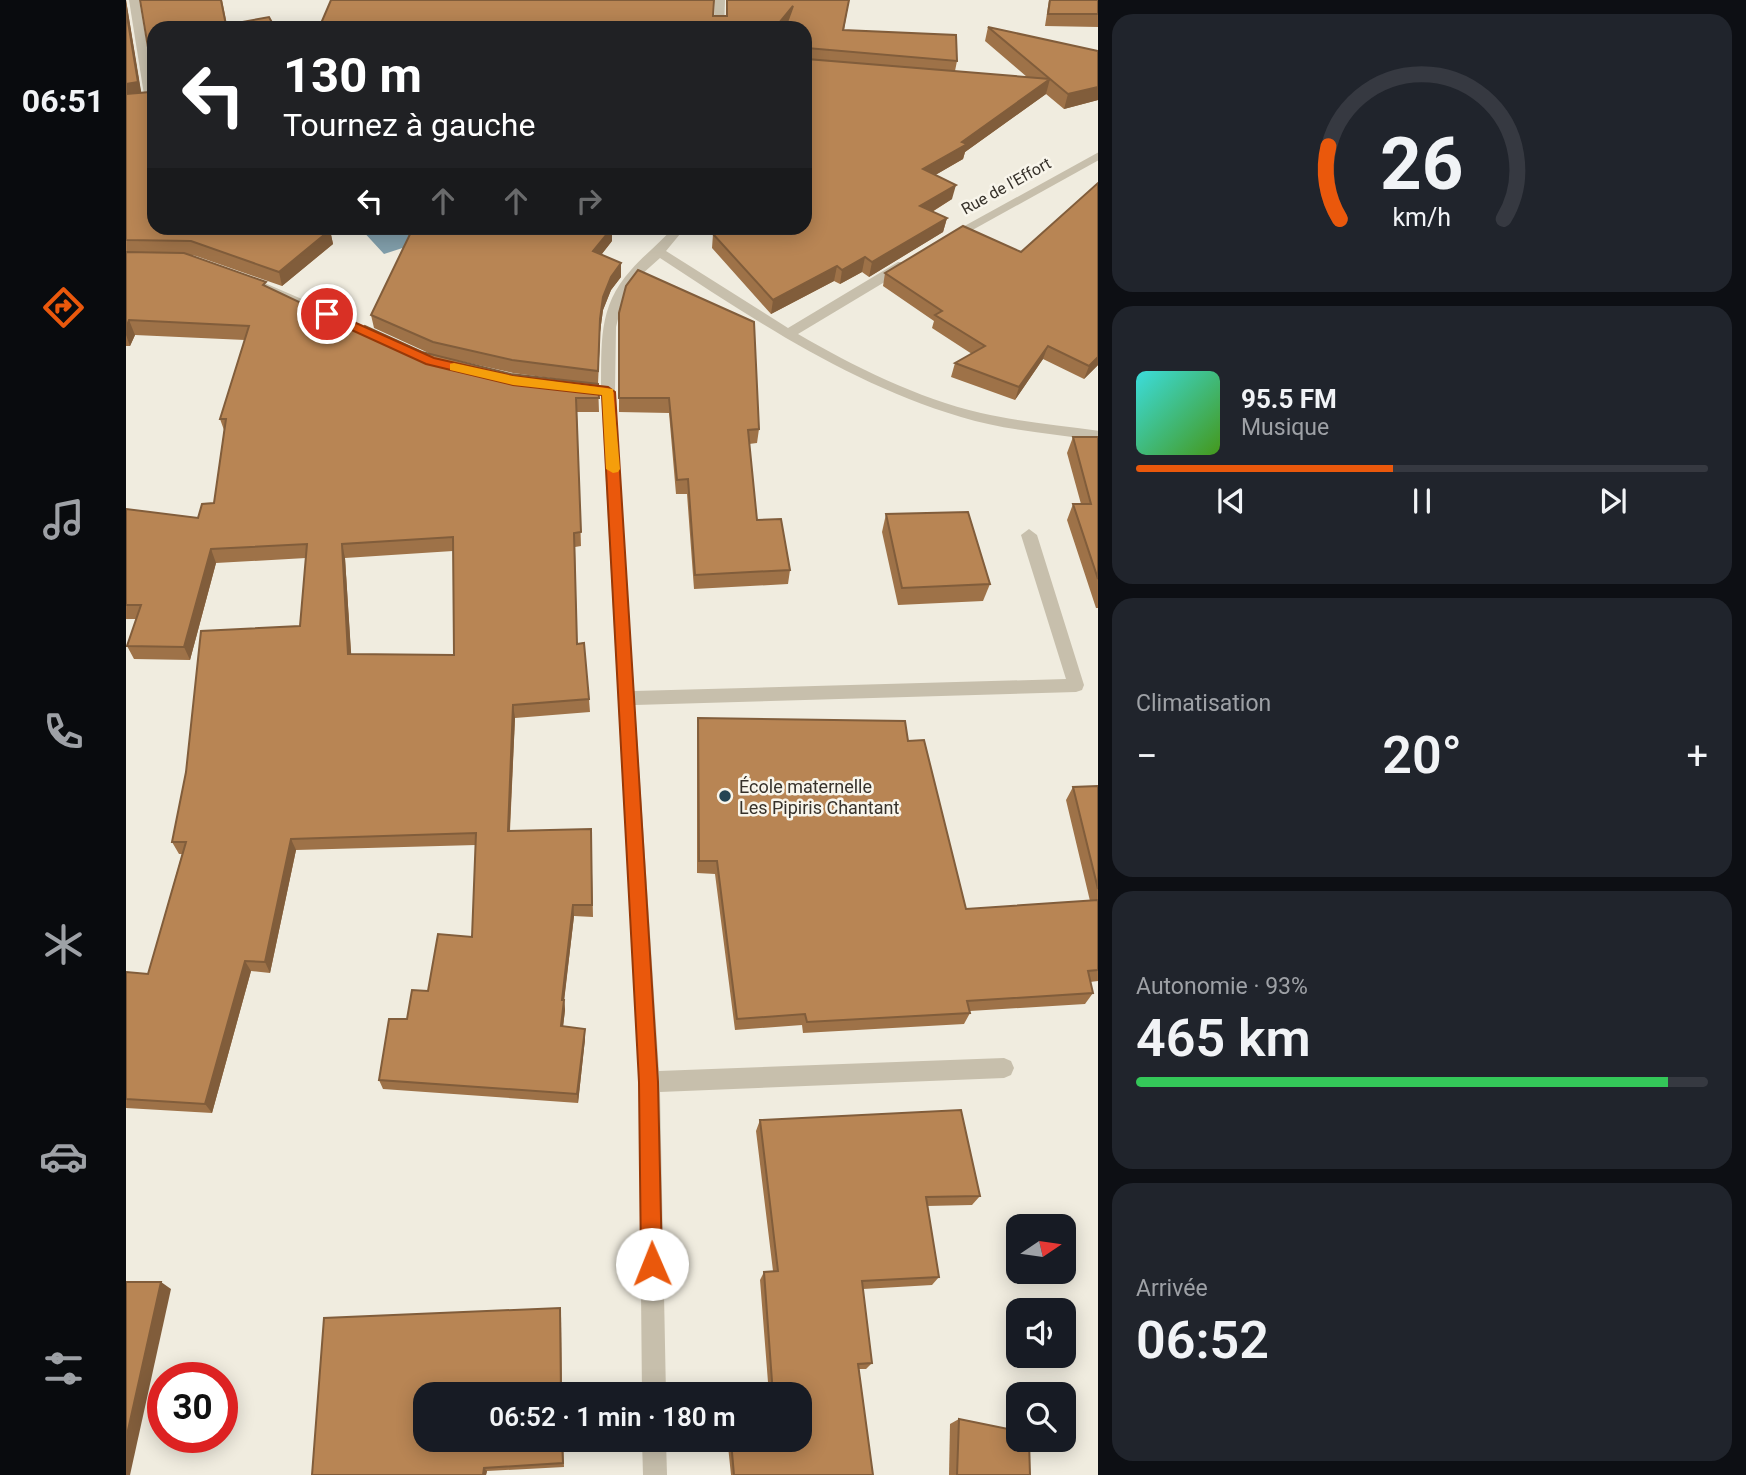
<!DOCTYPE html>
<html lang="fr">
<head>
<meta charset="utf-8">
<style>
  body { margin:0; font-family:Roboto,sans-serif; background:#20242c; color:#f1f3f6; height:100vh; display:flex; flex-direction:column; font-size:26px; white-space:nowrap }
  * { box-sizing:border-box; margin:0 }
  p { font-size:23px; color:#9ea1a6 }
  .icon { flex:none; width:38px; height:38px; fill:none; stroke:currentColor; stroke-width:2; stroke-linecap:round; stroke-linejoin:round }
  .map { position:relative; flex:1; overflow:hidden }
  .sheet { display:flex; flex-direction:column; gap:14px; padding:14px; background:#0d0f14; width:648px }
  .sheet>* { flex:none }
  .banner { position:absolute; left:21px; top:21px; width:665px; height:214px; border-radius:21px; box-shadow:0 4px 18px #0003; background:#202124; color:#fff; overflow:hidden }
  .needle { width:46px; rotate:77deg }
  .buttons { position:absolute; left:880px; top:1214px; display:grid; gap:14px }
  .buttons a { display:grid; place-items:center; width:70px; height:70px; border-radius:14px; background:#171b24; box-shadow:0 4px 18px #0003; font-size:35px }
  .speed { position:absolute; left:21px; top:1362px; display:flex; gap:14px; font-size:35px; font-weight:700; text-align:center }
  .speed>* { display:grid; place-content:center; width:91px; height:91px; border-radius:50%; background:#171b24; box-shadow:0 4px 18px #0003; line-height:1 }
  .speed .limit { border:10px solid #d22; background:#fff; color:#111 }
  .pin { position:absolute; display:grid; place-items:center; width:60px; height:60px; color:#fff; margin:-30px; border:4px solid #fff; border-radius:50%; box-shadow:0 2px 7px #0007 }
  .me { position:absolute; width:77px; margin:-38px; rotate:359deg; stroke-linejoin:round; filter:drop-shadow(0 0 5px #0008) }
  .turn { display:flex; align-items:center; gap:24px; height:147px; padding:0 21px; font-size:32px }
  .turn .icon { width:91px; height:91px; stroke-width:2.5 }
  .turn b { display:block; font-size:49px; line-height:60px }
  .lanes { display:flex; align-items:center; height:66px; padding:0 21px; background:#0003; justify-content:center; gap:35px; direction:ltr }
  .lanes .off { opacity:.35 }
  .big { font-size:52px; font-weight:600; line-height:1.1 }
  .sheet .widget { flex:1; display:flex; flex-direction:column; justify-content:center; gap:10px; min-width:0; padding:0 24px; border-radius:21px; background:#20242c }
  .sheet .dial { align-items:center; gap:0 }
  .dial svg { height:182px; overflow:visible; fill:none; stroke:#363941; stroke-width:7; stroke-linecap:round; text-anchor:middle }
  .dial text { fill:#f1f3f6; stroke:none }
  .song { display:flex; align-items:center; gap:21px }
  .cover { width:84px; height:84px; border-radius:10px; background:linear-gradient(135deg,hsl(180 70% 55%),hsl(100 70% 35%)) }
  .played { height:7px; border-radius:4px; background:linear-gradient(90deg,#ea580c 45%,#363941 45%) }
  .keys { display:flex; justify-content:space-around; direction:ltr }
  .heat { display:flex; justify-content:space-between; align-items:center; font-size:38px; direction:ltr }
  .charge { height:10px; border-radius:5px; background:linear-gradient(90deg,#34c759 93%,#363941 0) }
  .trip { position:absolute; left:287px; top:1382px; width:399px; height:70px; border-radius:21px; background:#171b24; box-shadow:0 4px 18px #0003; font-weight:600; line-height:70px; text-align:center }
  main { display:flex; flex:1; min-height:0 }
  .tabs { display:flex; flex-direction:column; width:126px; justify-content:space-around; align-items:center; background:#090b0e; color:#9ea1a6 }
  .tabs .icon { width:49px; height:49px }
  .tabs .current { color:#ea580c }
  .tabs b { font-size:32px; color:#f1f3f6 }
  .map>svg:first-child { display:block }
  .water { fill:#819eaa }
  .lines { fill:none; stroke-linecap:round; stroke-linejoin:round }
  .minor { fill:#c7bfac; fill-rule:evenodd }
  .wall { fill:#9e7248; fill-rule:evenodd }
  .shaded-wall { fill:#815d3b }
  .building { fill:#b88554; stroke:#815d3b; stroke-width:2; fill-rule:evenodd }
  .route { fill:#ea580c; stroke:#983908; stroke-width:2 }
  .slow { fill:#f59e0b }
  .poi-dot { fill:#244453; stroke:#f8f5eb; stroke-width:2.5 }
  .labels { text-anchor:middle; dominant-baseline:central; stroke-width:5; stroke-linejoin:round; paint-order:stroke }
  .far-street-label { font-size:16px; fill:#36312a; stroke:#f8f5eb }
  .poi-label { font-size:18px; fill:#36312a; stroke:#f8f5eb; text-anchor:start }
</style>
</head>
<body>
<main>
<nav class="tabs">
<b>06:51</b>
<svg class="icon current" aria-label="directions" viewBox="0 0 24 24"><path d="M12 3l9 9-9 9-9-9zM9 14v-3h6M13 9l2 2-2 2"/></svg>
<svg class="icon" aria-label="music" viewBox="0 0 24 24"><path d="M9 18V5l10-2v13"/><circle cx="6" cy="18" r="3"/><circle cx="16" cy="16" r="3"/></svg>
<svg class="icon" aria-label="phone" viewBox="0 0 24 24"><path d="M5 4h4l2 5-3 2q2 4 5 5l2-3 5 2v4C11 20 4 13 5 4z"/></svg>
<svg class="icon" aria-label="climate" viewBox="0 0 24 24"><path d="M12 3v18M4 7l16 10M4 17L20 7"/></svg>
<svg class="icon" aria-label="car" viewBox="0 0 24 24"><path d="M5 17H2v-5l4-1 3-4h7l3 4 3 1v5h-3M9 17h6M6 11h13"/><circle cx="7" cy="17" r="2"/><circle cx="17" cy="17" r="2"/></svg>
<svg class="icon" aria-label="filters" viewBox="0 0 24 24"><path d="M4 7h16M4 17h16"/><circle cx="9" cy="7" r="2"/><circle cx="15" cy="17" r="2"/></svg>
</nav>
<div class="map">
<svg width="973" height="1475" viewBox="0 0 973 1475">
  <rect width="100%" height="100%" fill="#f0ecdf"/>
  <polygon class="water" points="234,228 245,229 338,228 258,254"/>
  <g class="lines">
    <g class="minor">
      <polygon points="3,0 13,0 28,86 28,104 25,104 19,101"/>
      <polygon points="589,0 599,0 598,28 588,28"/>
      <polygon points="973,152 973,160 823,243 815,243 813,240"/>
      <path d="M547 228H559L540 251 662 328 772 262H782V268L672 334C729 367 791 398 855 413 894 422 934 425 973 431V441C927 433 880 431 835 417 724 384 630 321 534 258L515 275 497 299 490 327 489 392 508 691 940 679 895 535 903 529 911 535 958 685 956 690 950 692 509 705 533 1071 878 1058 885 1061 888 1068 885 1075 878 1078 534 1092 540 1395H516L513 1082 475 392C476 345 471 307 505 270 518 255 534 243 547 228Z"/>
      <polygon points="134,281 264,337 266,340 264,343 254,343 129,288 127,285"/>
      <polygon points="516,1440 540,1440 541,1475 517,1475"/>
    </g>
  </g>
  <g class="wall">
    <path d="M0 0 15 93 24 92 26 90V71L14 0H96L101 25 28 228 204 230 207 244 156 286 70 256 65 255 141 287 236 332 307 355 248 328 245 315 486 241 475 255 495 263V277L485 290 477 310 474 332 472 384 473 412H451L455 546 449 547 451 644 463 699 464 712 389 718 384 831 465 829 467 917 448 916 438 1000 439 1010 437 1026 459 1039 452 1103 257 1089 253 1080 281 1019 302 991 346 937 350 845 170 850 144 973 125 971 86 1113 0 1108V972L22 974 56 854H53L46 842 174 626 180 558 90 563 64 660 8 659 1 646 10 619H0V509L72 518 88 503 98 430 94 419 119 340 9 335 4 346H0ZM325 359 387 373 462 383 385 374ZM327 551 328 655 225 654 219 558Z"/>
    <polygon points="601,0 723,0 718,30 831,61 829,71 901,77 859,41 862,27 972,51 972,100 938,109 920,94 839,152 837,159 809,175 826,199 806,212 821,218 817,232 743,277 736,272 714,284 708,281 645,314 586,248 587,234 659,28 193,28 600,16"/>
    <polygon points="923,0 972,0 972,27 919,26"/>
    <polygon points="972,183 972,365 958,379 917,359 889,400 825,377 829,363 846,354 806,328 808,321 757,286 759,273 895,252"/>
    <polygon points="493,313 633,429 631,443 623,444 631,520 664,570 662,584 568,589 561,494 550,494 543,413 493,412"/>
    <polygon points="947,437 972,437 972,608 970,608 941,520 947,504 955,504 941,453"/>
    <polygon points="760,514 864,584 857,601 772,605 756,532"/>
    <polygon points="572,718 782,741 840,909 964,901 940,800 947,787 972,786 972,981 964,982 967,993 959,1004 844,1011 844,1013 838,1024 677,1033 676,1025 609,1030 589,874 571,873 571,732"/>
    <polygon points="634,1120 854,1196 846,1205 801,1206 813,1277 806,1285 737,1289 746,1363 740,1369 733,1369 747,1475 605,1475 602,1446 605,1441 674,1440 674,1395 643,1395 634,1280 638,1272 647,1271 630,1131"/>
    <polygon points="434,1308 435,1315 299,1440 437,1440 438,1467 361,1471 360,1475 186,1475"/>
    <polygon points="833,1419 904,1475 823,1475 824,1424"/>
  </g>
  <g class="shaded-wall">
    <polygon points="0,0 16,97 0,99"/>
    <polygon points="667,6 659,28 649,28"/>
    <polygon points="924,79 920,94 839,152 837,159 794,184 797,169"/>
    <polygon points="972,87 972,100 938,109 942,94"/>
    <polygon points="830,185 826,199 791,221 794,206"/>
    <polygon points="821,218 817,232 743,277 746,262"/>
    <polygon points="486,228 486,241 468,264 467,251"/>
    <polygon points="204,230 207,244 156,286 153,272"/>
    <polygon points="739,257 736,272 714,284 716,270"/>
    <polygon points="495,263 495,277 485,290 477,310 474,332 472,384 474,319 477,297 485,277"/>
    <polygon points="711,266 708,281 645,314 647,300"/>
    <polygon points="3,320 9,335 4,346 0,335 0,328"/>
    <polygon points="922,346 917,359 889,400 893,387"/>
    <polygon points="972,357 972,365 958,379 963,366"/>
    <polygon points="216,544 219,558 226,667 222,654"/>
    <polygon points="85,549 90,563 64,660 58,647"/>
    <polygon points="387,705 389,718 383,844 382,831"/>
    <polygon points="165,839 170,850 144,973 139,962"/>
    <polygon points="447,905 448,916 437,1010 436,1000"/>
    <polygon points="119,961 125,971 86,1113 79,1104"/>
    <polygon points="438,1000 439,1010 436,1036 435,1026"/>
    <polygon points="459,1029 459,1039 452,1103 451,1094"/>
    <polygon points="35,1282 45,1289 4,1475 0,1475 0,1439"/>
    <polygon points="434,1308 435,1315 436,1395 435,1395"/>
    <polygon points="358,1468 361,1471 360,1475 357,1475"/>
  </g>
  <g class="building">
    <polygon points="14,0 95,0 100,25 143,17 149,28 28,28 28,228 198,228 204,230 153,272 65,241 0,240 0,94 24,92 26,90 26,71"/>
    <polygon points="205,0 588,0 587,16 601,16 601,0 723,0 717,30 830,35 831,61 681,48 679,50 679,28 659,28 667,6 649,28 470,28 457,27 457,28 193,28"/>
    <polygon points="924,0 972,0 972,14 922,14"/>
    <polygon points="0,10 12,82 0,84"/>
    <polygon points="862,27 972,51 972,87 942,94 924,79 836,142 841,144 797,169 830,185 794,206 821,218 746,262 739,257 716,270 711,266 647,300 587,234 589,228 679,228 679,54 681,59 924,79"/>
    <polygon points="972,183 972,357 963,366 922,346 893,387 829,363 859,346 809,315 816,311 759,273 837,226 895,252"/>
    <polygon points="287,228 486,228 467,251 495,263 485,277 477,297 474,319 472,371 386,360 307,342 245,315"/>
    <path d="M0 252 58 253 140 282 137 285 236 332 239 326 296 352 385 374 472 384 473 398H450L455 532 448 533 451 644 458 643 463 699 387 705 382 831 465 829 466 905H447L436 1000H438L435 1026 459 1029 451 1094 253 1080 263 1019H281L286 990 302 991 312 934 346 937 350 833 165 839 139 962 119 961 79 1104 0 1099V972L22 974 60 842H46L60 772 75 631 174 626 181 544 85 549 58 647 1 646 15 605H0V509L72 518 76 504 88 503 100 419H94L123 326 3 320 0 328ZM327 537 328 655 222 654 216 544Z"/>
    <polygon points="512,270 628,322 633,429 622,430 631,520 655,519 664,570 569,575 562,479 551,480 543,398 493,398 493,313 500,286"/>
    <polygon points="947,437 972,437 972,579 947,504 965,504"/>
    <polygon points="842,512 864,584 776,588 760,514"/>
    <polygon points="572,718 779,721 782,741 798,740 840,909 972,900 972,970 962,971 967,993 841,1001 844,1013 681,1022 679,1014 611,1019 591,861 573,861"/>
    <polygon points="972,786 972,889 947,787"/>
    <polygon points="835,1110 854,1196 800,1197 813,1277 736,1281 746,1363 732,1364 747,1475 608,1475 605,1441 674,1440 674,1395 647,1395 638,1272 652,1271 634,1120"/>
    <polygon points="0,1282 35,1282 0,1439"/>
    <polygon points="434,1308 435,1395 299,1395 299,1440 436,1440 437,1463 358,1468 357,1475 186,1475 198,1318"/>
    <polygon points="833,1419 892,1431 892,1440 903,1440 904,1475 831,1475"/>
  </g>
  <polygon class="route" points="201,310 308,358 387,376 482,387 489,392 532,1082 536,1264 533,1271 526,1274 518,1271 515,1264 513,1082 476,395 387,385 300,364 197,317 195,314"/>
  <polygon class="slow" points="328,363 387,376 487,389 494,469 492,472 487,473 480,469 476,395 387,385 324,370 324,364"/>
  <circle class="poi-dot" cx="599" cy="796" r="7"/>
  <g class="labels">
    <g class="far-street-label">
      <text transform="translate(880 186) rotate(-29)">Rue de l'Effort</text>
    </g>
    <g class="poi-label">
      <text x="613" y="786">École maternelle<tspan x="613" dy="21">Les Pipiris Chantant</tspan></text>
    </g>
  </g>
</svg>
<div class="buttons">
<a><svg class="needle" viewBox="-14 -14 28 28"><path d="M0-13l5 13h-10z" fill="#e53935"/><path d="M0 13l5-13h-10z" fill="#9ea1a6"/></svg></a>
<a><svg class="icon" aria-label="sound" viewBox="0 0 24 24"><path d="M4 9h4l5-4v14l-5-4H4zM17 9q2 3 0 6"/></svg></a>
<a><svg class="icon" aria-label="search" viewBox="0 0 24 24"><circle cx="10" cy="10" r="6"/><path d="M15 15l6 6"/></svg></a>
</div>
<div class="speed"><div class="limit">30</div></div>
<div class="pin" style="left:201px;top:314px;background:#d93025"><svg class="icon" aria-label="arrive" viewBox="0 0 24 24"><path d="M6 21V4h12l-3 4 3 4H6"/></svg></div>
<svg class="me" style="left:526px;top:1264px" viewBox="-20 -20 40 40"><circle r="19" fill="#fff"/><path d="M0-13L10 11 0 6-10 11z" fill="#ea580c"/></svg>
<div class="trip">06:52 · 1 min · 180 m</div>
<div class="banner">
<div class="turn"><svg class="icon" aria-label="left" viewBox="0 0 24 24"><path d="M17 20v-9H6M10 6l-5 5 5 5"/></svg><div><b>130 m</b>Tournez à gauche</div></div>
<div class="lanes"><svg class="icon" aria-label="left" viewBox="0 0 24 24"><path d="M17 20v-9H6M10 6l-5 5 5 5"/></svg><svg class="icon off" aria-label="ahead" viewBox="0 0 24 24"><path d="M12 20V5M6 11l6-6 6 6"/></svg><svg class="icon off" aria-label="ahead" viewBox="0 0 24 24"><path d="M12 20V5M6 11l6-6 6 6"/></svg><svg class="icon off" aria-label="right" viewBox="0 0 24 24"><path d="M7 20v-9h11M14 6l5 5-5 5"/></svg></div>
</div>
</div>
<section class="sheet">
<div class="widget dial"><svg viewBox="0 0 100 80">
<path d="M14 69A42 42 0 1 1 86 69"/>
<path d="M14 69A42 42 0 0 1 9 37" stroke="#ea580c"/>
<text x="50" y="56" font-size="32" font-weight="700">26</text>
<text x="50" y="72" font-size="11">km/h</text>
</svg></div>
<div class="widget">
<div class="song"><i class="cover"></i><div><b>95.5 FM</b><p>Musique</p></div></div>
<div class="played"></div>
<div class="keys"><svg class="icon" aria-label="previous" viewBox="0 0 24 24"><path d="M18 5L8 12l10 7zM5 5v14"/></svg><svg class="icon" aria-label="pause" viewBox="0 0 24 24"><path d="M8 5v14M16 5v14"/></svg><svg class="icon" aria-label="next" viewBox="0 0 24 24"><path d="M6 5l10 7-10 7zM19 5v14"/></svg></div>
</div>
<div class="widget"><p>Climatisation</p>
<div class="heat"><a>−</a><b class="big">20°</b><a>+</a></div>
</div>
<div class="widget"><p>Autonomie · 93%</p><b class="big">465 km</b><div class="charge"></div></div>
<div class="widget"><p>Arrivée</p><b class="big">06:52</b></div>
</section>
</main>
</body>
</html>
